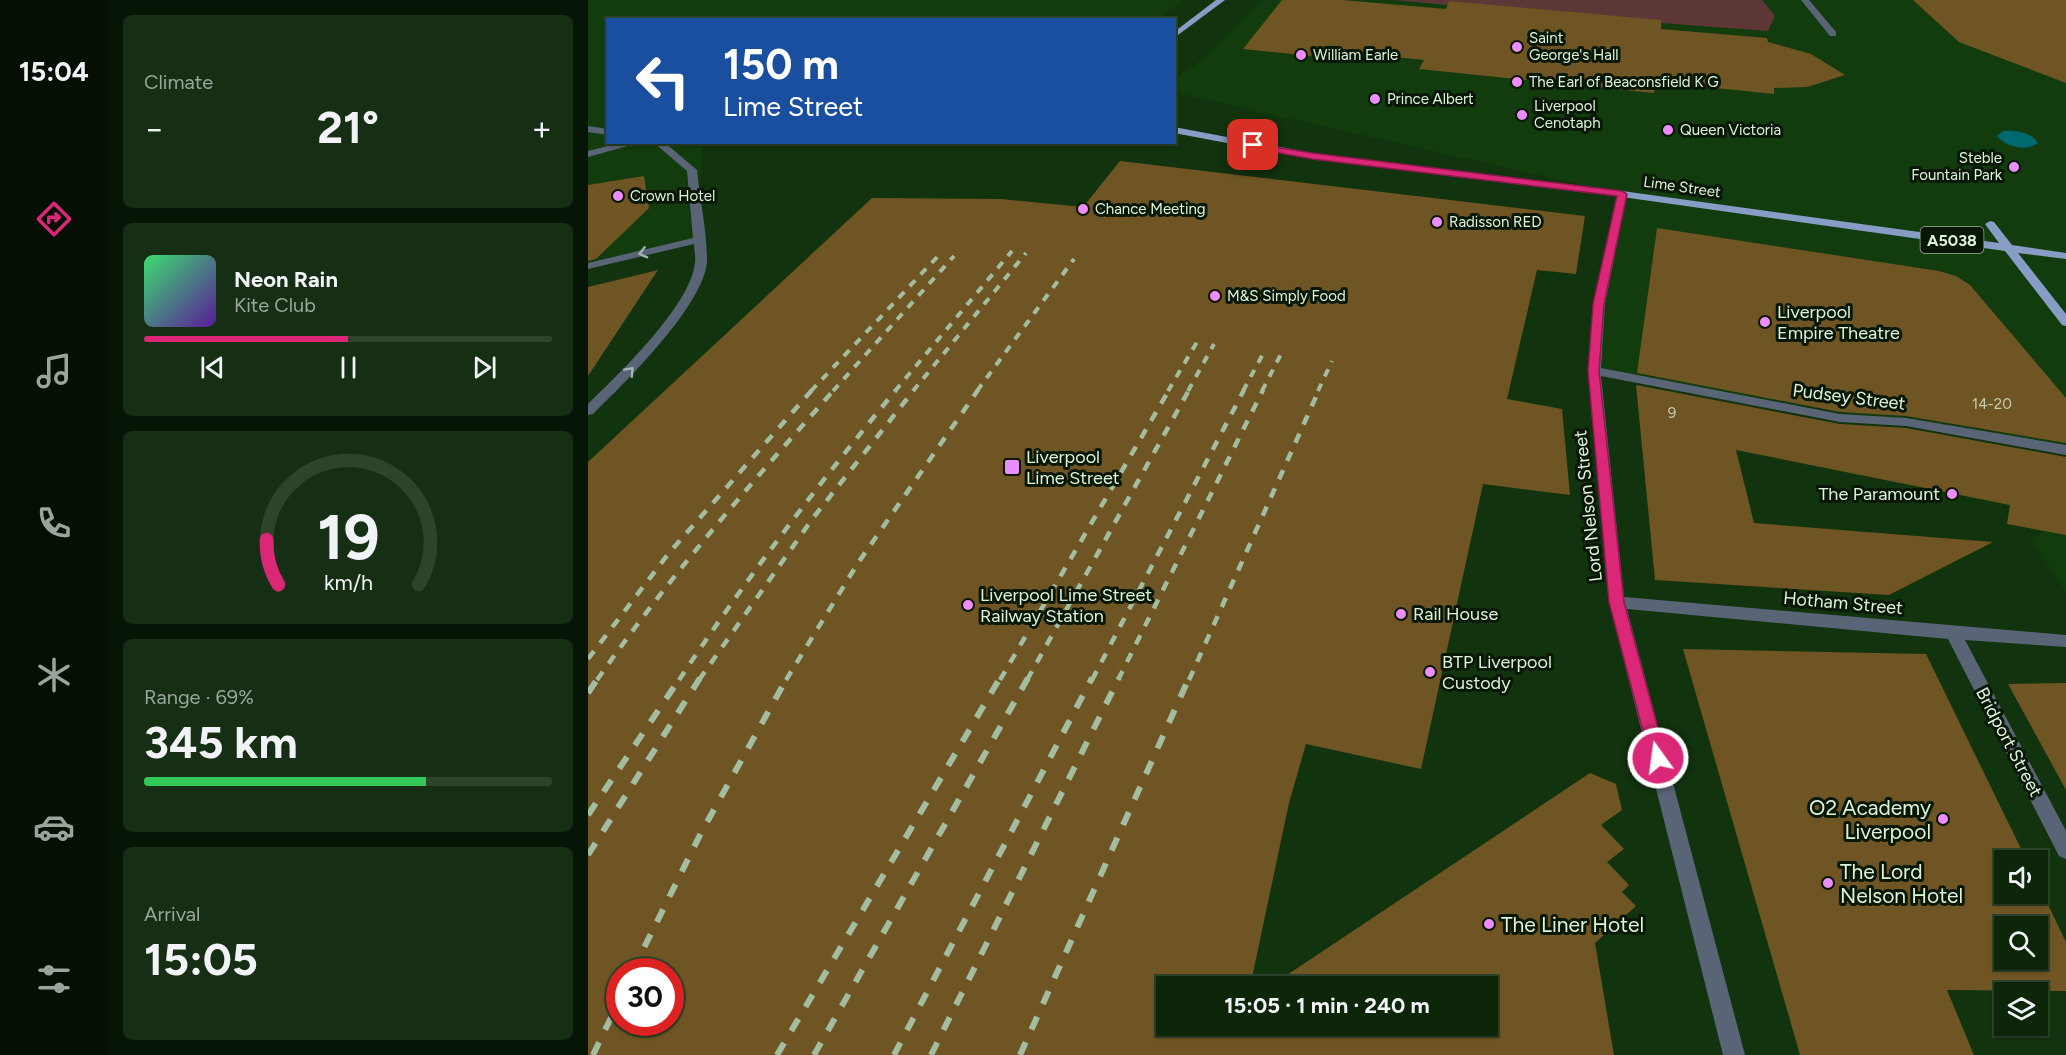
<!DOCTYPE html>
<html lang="en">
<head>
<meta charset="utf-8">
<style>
  body { margin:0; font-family:Figtree,sans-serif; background:#162e13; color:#f1f3f6; height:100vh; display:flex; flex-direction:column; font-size:22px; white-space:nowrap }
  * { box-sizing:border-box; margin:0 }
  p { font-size:20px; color:#9aa59c }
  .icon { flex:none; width:33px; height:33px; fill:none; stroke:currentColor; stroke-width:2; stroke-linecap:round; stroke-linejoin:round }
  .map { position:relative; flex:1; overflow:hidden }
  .panel { display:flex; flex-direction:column; gap:15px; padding:15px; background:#071506; width:480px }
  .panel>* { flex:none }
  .guide { position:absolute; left:18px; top:18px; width:570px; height:126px; border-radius:0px; box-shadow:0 2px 4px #0004,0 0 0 2px #2d432b; background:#1a4fa0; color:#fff; overflow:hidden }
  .controls { position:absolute; left:1406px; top:850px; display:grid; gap:12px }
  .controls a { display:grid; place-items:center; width:54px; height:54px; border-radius:0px; background:#0d260a; box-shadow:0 2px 4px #0004,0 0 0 2px #2d432b; font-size:30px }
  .speed { position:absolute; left:18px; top:958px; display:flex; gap:12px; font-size:30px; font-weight:700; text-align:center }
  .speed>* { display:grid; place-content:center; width:78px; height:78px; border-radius:50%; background:#0d260a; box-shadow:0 2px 4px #0004,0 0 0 2px #2d432b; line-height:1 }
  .speed .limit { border:9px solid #d22; background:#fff; color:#111 }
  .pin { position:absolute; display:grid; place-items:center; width:51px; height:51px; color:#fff; margin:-26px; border-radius:12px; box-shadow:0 3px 9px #0006 }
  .me { position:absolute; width:66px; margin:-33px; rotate:346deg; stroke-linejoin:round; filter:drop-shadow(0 0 4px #0008) }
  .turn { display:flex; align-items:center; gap:21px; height:126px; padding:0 18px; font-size:27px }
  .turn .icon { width:78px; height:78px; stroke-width:2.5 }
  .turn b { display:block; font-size:42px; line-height:51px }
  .big { font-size:45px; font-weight:700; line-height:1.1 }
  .panel .card { flex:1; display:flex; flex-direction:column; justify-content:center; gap:9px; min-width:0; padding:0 21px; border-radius:9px; background:#162e13 }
  .panel .dial { align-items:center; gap:0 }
  .dial svg { height:156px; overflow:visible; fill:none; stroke:#2d432b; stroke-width:7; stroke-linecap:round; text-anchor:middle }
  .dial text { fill:#f1f3f6; stroke:none }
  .song { display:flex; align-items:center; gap:18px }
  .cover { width:72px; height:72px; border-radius:9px; background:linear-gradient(135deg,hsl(140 70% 55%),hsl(270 70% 35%)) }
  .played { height:6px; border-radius:3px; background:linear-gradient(90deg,#db2777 50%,#2d432b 50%) }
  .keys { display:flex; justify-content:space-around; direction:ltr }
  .heat { display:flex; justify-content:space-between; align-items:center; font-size:33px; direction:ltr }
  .charge { height:9px; border-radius:4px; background:linear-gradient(90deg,#34c759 69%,#2d432b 0) }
  .trip { position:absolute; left:568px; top:976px; width:342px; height:60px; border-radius:0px; background:#0d260a; box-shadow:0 2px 4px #0004,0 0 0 2px #2d432b; font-weight:700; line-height:60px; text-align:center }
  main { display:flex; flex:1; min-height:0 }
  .tab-bar { display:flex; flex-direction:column; width:108px; justify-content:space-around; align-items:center; background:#050f04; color:#9aa59c }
  .tab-bar .icon { width:42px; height:42px }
  .tab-bar .on { color:#db2777 }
  .tab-bar b { font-size:27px; color:#f1f3f6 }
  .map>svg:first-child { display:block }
  .built { fill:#123b0e }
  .green { fill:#5d3736 }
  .water { fill:#00696f }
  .building { fill:#6f5523; fill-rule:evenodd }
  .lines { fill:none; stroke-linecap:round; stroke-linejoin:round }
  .minor { fill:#596477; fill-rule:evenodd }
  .major { fill:#879dc5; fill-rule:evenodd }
  .rail-far2 { stroke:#a4bca0; stroke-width:4; stroke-dasharray:8 8; stroke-linecap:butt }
  .rail-far1 { stroke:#a4bca0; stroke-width:4.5; stroke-dasharray:10 10; stroke-linecap:butt }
  .rail { stroke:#a4bca0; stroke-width:6; stroke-dasharray:14 14; stroke-linecap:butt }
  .oneway { stroke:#a3b3af }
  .route { fill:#db2777; stroke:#8e194d; stroke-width:1.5 }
  .poi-dot { fill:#eb8dfb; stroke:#091707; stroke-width:2 }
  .labels { text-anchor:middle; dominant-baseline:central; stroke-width:6; stroke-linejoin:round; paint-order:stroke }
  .far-poi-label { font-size:15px; fill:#dff3dc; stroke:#091707; text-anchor:start }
  .far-street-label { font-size:15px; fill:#dff3dc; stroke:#091707 }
  .number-label { font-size:15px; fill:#c3ccae }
  .shield { fill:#091707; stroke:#9fb19c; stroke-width:1.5 }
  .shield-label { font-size:16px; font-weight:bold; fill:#dff3dc }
  .poi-label { font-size:18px; fill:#dff3dc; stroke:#091707; text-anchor:start }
  .street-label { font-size:18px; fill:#dff3dc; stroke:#091707 }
  .near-poi-label { font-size:21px; fill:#dff3dc; stroke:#091707; text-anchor:start }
</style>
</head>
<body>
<main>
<nav class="tab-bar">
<b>15:04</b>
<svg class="icon on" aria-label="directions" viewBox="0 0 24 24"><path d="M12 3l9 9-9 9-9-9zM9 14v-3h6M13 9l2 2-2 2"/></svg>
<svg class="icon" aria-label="music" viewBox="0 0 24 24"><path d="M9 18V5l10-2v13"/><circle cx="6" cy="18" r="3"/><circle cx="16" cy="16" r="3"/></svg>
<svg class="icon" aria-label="phone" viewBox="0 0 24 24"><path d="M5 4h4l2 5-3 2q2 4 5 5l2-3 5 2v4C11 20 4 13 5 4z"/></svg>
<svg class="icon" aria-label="climate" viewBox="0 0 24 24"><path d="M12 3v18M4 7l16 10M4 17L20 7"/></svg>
<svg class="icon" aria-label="car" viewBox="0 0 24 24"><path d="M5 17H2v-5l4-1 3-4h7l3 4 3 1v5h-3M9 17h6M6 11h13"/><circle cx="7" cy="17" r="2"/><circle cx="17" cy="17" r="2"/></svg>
<svg class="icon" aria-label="filters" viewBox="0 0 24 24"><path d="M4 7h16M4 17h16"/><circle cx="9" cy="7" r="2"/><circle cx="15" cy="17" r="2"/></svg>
</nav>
<section class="panel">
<div class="card"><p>Climate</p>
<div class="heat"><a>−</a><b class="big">21°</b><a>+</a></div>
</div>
<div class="card">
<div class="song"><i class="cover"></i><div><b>Neon Rain</b><p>Kite Club</p></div></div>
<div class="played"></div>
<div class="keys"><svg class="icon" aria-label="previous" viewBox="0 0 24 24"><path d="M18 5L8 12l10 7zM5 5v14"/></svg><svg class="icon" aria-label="pause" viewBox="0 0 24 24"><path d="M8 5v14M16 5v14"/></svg><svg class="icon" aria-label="next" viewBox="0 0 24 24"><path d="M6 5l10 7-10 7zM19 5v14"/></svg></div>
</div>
<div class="card dial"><svg viewBox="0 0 100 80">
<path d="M14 69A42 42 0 1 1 86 69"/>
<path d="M14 69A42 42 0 0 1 8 46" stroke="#db2777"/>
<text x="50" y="56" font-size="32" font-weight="700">19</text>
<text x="50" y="72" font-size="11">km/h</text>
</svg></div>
<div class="card"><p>Range · 69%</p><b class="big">345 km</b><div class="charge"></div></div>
<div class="card"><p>Arrival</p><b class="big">15:05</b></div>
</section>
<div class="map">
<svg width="1478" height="1055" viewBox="0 0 1478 1055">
  <rect width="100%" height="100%" fill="#11330d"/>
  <g class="built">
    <polygon points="0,0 596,0 567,20 20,20 20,142 114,143 110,240 0,266"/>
    <polygon points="675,0 1478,0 1478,450 1006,371 1034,194 593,94 587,91 586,79 615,59"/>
    <polygon points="1456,531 1478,534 1478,593 1445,541"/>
  </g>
  <polygon class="green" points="806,0 1174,0 1187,16 1180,31 1073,23 861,1 860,5"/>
  <path class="water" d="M1415 131C1428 130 1443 132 1450 143 1438 152 1418 147 1409 136Z"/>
  <g class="building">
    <polygon points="694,0 754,0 858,9 861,1 1073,20 1073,29 1179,38 1180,42 1223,54 1257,75 1219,87 1186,88 1186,94 1068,82 1066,93 831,69 836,60 727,49 723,56 655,49"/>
    <polygon points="1325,0 1478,0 1478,83 1371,42"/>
    <path d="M532 161 997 216 988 274 949 270 919 399 974 409 982 495 895 484 833 769 718 744 701 803 662 987H579V1026H900V987H681L1002 773 1028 784 1034 810 1013 825 1036 849 1019 862 1041 885 1034 892 1048 906 1007 943 1026 1055H0V462L284 198 413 199 495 207ZM32 972H82V1023H32Z"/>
    <polygon points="56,176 61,208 8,259 0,261 0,185"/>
    <polygon points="1069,228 1351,271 1368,276 1382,285 1478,398 1478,443 1318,416 1252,412 1049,373"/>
    <polygon points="70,270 0,376 0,287"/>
    <polygon points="1048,385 1252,424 1318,428 1478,457 1478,535 1419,524 1422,505 1148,450 1166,523 1405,542 1301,595 1067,580"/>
    <path d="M1095 649 1338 654 1439 861H1416V894H1449V882L1478 942V991L1359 990 1386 1055H1212ZM1416 927H1449V960H1416Z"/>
    <polygon points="1478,683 1478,790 1420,684"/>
  </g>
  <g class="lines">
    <g class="minor">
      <polygon points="1213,0 1221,0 1248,32 1248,36 1242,36"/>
      <polygon points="0,126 20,129 20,135 0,132"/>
      <polygon points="36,142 54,142 0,157 0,151"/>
      <path d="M65 142H76L109 170C112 200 119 232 119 261 117 304 36 384 5 414L0 415V404C31 374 102 306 107 263 108 257 106 250 106 244L0 269V263L105 238 99 171Z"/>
      <polygon points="1034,191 1039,194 1017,304 1013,368 1252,414 1318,418 1478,445 1478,455 1318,426 1252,422 1013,376 1036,597 1478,635 1478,647 1377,640 1478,831 1478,859 1471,856 1360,639 1039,609 1157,1055 1135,1055 1021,602 1000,371 1005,304 1029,194"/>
    </g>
    <g class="major">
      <polygon points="628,0 637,0 586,38 586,32"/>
      <polygon points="586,127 724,153 1034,191 1411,243 1397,224 1402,221 1406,222 1424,245 1478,253 1478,259 1430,253 1478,314 1478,326 1474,325 1417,251 1034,197 724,159 586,133"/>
    </g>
    <g class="rail-far2">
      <polyline points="223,391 351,255"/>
      <polyline points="245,391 366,256"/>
      <polyline points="307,391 424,251"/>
      <polyline points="325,391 438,253"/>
      <polyline points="389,391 486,259"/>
      <polyline points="580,391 609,342"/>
      <polyline points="600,391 626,344"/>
      <polyline points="655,391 676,352"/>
      <polyline points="674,391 693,354"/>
      <polyline points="730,391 744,361"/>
    </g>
    <g class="rail-far1">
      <polyline points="0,659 81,553 224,390"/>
      <path d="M9 680C81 577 163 483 246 390"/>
      <path d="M91 680C158 579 231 483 308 390"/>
      <polyline points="111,680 225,518 326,390"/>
      <polyline points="198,680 270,563 390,390"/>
      <polyline points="412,680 581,390"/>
      <polyline points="439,680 601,390"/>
      <polyline points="504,680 656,390"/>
      <polyline points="530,680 675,390"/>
      <polyline points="601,680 731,390"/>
    </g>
    <g class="rail">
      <polyline points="0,693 10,678"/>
      <polyline points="0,815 92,678"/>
      <polyline points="0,855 112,678"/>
      <polyline points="44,972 113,833 199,678"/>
      <polyline points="5,1055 32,999"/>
      <polyline points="189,1055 412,678"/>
      <polyline points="226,1055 440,678"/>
      <polyline points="306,1055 504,678"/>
      <polyline points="343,1055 531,678"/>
      <polyline points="432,1055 601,678"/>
    </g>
  </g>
  <defs><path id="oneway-chevron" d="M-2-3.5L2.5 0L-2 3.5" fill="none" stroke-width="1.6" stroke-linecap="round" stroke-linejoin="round" transform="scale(1.5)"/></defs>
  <g class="oneway">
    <use href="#oneway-chevron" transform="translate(55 253) rotate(166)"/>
    <use href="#oneway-chevron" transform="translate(42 371) rotate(-47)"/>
  </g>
  <polygon class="route" points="662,143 724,153 1034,191 1039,194 1016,304 1011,371 1036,602 1078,758 1076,763 1070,765 1064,763 1062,758 1021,602 1000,371 1005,304 1029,196 724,159 665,148 661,145"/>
  <g class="poi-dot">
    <circle cx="929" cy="47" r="6"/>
    <circle cx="713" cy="55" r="6"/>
    <circle cx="929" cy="82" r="6"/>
    <circle cx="787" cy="99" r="6"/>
    <circle cx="934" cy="115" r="6"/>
    <circle cx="1080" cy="130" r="6"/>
    <circle cx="1426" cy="167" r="6"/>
    <circle cx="30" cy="196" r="6"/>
    <circle cx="495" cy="209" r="6"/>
    <circle cx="849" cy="222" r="6"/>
    <circle cx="627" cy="296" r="6"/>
    <circle cx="1177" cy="322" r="6"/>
    <rect x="416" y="459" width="16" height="16" rx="3"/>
    <circle cx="1364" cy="494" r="6"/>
    <circle cx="380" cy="605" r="6"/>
    <circle cx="813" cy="614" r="6"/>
    <circle cx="842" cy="672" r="6"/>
    <circle cx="1355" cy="819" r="6"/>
    <circle cx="1240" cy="883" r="6"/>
    <circle cx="901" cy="924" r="6"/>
  </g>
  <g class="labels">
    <g class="far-poi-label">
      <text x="941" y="38">Saint<tspan x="941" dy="17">George's Hall</tspan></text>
      <text x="725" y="55">William Earle</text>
      <text x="941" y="82">The Earl of Beaconsfield K G</text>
      <text x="799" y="99">Prince Albert</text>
      <text x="946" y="106">Liverpool<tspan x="946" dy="17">Cenotaph</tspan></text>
      <text x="1092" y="130">Queen Victoria</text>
      <text x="1414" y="158" text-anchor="end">Steble<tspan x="1414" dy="17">Fountain Park</tspan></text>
      <text x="42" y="196">Crown Hotel</text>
      <text x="507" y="209">Chance Meeting</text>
      <text x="861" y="222">Radisson RED</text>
      <text x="639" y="296">M&amp;S Simply Food</text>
    </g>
    <g class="far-street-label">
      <text transform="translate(1094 187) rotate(8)">Lime Street</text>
    </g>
    <g class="number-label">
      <text x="1404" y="404">14-20</text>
      <text x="1084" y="413">9</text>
    </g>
    <rect class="shield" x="1332.5" y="227" width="63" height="26" rx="4.5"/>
    <g class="shield-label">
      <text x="1364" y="240">A5038</text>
    </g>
    <g class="poi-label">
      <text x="1189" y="312">Liverpool<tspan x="1189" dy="21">Empire Theatre</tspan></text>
      <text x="438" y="457">Liverpool<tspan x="438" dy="21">Lime Street</tspan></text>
      <text x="1352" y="494" text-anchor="end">The Paramount</text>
      <text x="392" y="595">Liverpool Lime Street<tspan x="392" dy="21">Railway Station</tspan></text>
      <text x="825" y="614">Rail House</text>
      <text x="854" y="662">BTP Liverpool<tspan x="854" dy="21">Custody</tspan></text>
    </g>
    <g class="street-label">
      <text transform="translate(1261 397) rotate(7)">Pudsey Street</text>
      <text transform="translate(1000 506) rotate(-96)">Lord Nelson Street</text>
      <text transform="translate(1255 603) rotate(5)">Hotham Street</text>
      <text transform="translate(1421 742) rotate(62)">Bridport Street</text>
    </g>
    <g class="near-poi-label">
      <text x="1343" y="807" text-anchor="end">O2 Academy<tspan x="1343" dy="24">Liverpool</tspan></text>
      <text x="1252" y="871">The Lord<tspan x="1252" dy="24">Nelson Hotel</tspan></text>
      <text x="913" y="924">The Liner Hotel</text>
    </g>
  </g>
</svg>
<div class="controls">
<a><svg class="icon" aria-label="sound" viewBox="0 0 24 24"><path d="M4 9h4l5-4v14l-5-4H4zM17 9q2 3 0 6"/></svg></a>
<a><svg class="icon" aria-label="search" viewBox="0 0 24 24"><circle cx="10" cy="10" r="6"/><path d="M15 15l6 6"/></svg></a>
<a><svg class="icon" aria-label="layers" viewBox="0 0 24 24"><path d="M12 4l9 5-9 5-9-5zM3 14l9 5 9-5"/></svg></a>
</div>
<div class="speed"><div class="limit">30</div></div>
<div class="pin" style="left:665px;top:145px;background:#d93025"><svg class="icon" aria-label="arrive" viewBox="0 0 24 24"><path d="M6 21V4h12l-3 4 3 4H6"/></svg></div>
<svg class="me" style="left:1070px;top:758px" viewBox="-20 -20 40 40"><circle r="17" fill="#db2777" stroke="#fff" stroke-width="3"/><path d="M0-11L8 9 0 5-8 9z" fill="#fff"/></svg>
<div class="trip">15:05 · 1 min · 240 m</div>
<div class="guide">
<div class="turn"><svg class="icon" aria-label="left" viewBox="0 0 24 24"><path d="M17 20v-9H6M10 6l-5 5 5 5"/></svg><div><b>150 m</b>Lime Street</div></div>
</div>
</div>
</main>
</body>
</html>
